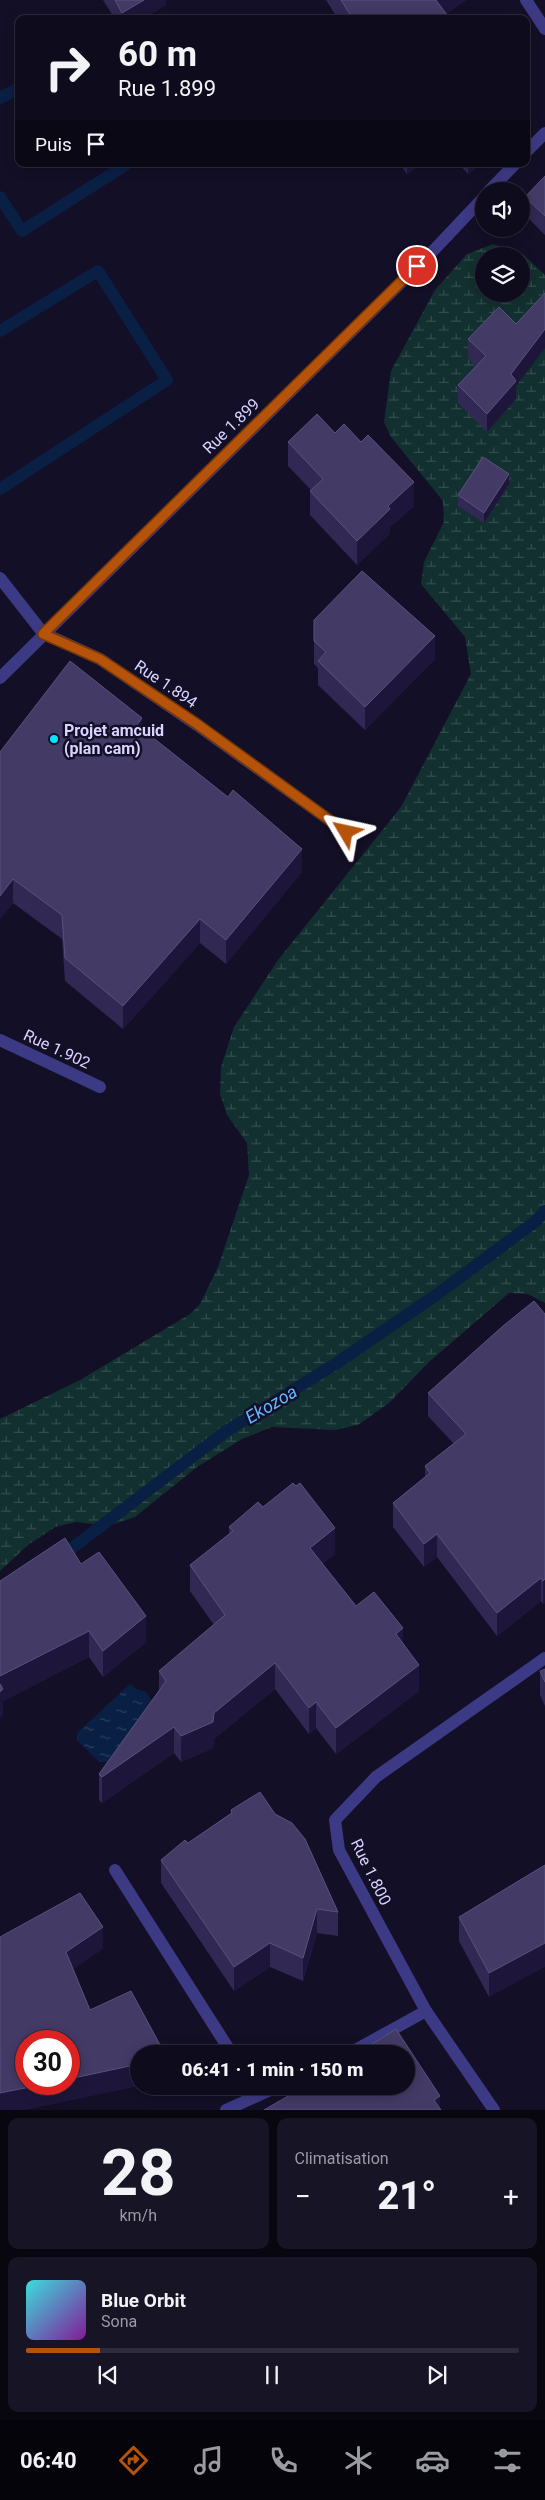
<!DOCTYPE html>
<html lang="fr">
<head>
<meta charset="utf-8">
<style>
  body { margin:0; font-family:Roboto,sans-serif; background:#171425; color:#f1f3f6; height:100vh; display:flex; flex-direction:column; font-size:19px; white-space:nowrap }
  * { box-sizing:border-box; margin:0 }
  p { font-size:16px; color:#9b9ba3 }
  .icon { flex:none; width:28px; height:28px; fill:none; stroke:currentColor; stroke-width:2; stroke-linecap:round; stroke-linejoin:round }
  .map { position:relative; height:2110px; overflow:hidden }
  .side { display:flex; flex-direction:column; gap:8px; padding:8px; background:#08060f; flex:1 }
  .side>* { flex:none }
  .hud { position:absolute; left:15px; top:15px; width:515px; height:152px; border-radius:10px; box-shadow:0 2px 12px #0003,0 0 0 1px #2e2b3b; background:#0e0b1c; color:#f1f3f6; overflow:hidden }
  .controls { position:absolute; left:475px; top:182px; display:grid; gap:10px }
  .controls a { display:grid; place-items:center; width:55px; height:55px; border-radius:50%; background:#0e0b1c; box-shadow:0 2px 12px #0003,0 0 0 1px #2e2b3b; font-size:25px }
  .speed { position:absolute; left:15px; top:2030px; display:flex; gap:10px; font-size:25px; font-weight:700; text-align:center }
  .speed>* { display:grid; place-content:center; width:65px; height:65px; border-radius:50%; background:#0e0b1c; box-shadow:0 2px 12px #0003,0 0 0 1px #2e2b3b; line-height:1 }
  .speed .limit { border:8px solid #d22; background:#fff; color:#111 }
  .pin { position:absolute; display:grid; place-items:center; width:42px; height:42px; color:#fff; margin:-21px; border:2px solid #fff; border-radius:50%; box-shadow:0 1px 5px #0007 }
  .me { position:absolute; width:55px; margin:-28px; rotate:306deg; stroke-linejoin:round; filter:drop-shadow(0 0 4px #0008) }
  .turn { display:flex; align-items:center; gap:18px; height:105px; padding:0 20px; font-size:22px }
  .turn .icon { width:65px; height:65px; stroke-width:2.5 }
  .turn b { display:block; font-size:35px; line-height:42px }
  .then { display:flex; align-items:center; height:48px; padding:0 20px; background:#0003; gap:10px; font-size:19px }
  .big { font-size:38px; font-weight:800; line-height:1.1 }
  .side .tile { flex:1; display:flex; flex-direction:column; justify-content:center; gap:8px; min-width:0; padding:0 18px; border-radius:10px; background:#171425 }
  .side .dial { align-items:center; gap:0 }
  .dial b { font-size:65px; line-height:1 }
  .song { display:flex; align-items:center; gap:15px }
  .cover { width:60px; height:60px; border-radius:8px; background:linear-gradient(135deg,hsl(180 70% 55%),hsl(290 70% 35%)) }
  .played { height:5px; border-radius:2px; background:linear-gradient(90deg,#b45309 15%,#2e2b3b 15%) }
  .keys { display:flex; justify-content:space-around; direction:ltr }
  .heat { display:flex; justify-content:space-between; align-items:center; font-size:28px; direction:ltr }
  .side .tiles { flex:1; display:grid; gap:8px; grid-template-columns:1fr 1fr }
  .tile:last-child { grid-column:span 2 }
  .trip { position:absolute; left:130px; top:2045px; width:285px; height:50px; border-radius:25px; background:#0e0b1c; box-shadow:0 2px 12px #0003,0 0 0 1px #2e2b3b; font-weight:800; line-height:50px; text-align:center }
  .menu { display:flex; height:80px; justify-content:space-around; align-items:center; background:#06040b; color:#9b9ba3 }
  .menu .icon { width:35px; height:35px }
  .menu .active { color:#b45309 }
  .menu b { font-size:22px; color:#f1f3f6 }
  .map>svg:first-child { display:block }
  .wetland { fill:url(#wetland-marsh); fill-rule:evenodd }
  .water { fill:url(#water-ripples) }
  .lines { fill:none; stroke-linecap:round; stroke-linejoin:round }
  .stream { stroke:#0a1f44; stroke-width:12 }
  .street { stroke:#3d3a85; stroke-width:12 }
  .wall { fill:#312854 }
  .shaded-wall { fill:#1d163a }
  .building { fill:#433a66; stroke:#5a527e }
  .route-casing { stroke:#753606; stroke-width:12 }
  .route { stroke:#b45309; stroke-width:9 }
  .poi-dot { fill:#00e5ff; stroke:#130f26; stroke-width:2 }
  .labels { text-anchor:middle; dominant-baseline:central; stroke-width:5; stroke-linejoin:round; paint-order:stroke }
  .street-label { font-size:16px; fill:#d9d4ff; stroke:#130f26 }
  .poi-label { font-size:16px; font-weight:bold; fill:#d9d4ff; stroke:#130f26; text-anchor:start }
  .water-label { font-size:18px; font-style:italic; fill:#62b6ff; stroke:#130f26 }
</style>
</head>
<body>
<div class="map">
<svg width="545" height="2110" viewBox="0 0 545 2110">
  <defs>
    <pattern id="wetland-marsh" width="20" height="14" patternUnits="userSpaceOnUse" patternTransform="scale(1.25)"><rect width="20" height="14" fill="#12302f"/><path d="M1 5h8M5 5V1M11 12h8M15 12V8" fill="none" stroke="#344d4e"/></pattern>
    <pattern id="water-ripples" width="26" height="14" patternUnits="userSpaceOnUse" patternTransform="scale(1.25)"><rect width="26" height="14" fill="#0a1f44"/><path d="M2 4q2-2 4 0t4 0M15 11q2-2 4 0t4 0" fill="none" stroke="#2d3f60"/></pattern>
  </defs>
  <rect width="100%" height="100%" fill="#130f26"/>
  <path class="wetland" d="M493 244 524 255 545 275V1303L528 1294 509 1293 429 1362 389 1403 358 1425 335 1430 272 1427 242 1439 197 1467 135 1517 108 1526 76 1522 55 1527 28 1545 0 1571V1419L80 1380 190 1314 200 1304 218 1267 249 1175 247 1143 227 1115 220 1094 221 1067 234 1027 278 960 401 807 471 674 465 637 421 584 424 562 444 522 443 501 391 437 384 422 391 371 435 290 467 254ZM484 256H521V294H484Z"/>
  <polygon class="water" points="130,1684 136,1689 146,1692 159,1711 107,1762 99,1762 77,1740 77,1733"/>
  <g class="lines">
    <g class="stream">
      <polyline points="0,98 19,88"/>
      <polyline points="0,197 22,231 127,164"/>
      <polyline points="0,331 98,271 167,380 0,489"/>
      <polyline points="59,1558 225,1432 337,1363 439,1293 536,1221 545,1211"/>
    </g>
    <g class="street">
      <polyline points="526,0 545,29"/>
      <polyline points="526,152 545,133"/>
      <polyline points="489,191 515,164"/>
      <polyline points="0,578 43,633 100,659 197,725 346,832"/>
      <polyline points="0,678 431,253 484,197"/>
      <polyline points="0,1040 100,1087"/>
      <polyline points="115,1870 232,2054"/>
      <polyline points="348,2054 426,2011"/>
      <polyline points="226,2110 279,2086"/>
      <polyline points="494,2110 426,2011 339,1850 335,1820 376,1777 545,1658"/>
    </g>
  </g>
  <g class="wall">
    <polygon points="103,0 166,0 166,5 143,19 115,19"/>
    <polygon points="326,0 466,0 446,14 450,19 338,19"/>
    <polygon points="400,164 421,164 407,174"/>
    <polygon points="459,164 481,164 468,174"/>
    <polygon points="545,176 545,235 525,215 525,197"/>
    <polygon points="499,307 516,386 516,399 487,432 458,403 458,385 476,366 468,358 468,339"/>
    <polygon points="335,433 361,442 414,506 390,527 390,533 357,565 310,515 310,491 311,490 288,466 288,442"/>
    <polygon points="509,484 484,523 458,506 458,495"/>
    <polygon points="314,641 435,659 365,730 318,685 318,668 314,664"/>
    <polygon points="142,729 302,872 226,964 200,943 123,1029 65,981 62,939 13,903 0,919 0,752"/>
    <polygon points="545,1314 545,1603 543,1604 541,1601 497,1636 437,1557 424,1567 393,1527 393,1503 425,1477 425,1466 454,1444 428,1416 428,1393"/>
    <polygon points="263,1507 335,1554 322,1564 356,1606 403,1643 419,1691 336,1754 316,1728 309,1734 275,1689 214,1739 213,1748 181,1762 174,1753 102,1803 99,1800 99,1774 159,1691 159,1671 214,1625 190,1591 190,1565 229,1534 229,1527"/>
    <polygon points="81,1564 146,1642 103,1677 89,1657 3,1701 3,1715 0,1581"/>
    <polygon points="545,1669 545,1706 540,1695 540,1671"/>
    <polygon points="231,1810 338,1912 338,1936 317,1933 303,1981 270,1967 234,1991 161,1883 161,1860 188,1843 231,1813"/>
    <polygon points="545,1865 489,1997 459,1941 459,1917"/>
  </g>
  <g class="shaded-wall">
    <polygon points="144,0 166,0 166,5 143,19 122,19 122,13"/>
    <polygon points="435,0 466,0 439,19"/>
    <polygon points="407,164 421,164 407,174"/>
    <polygon points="468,164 481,164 468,174"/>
    <polygon points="545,329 545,348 516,386 516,399 487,432 487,414 511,374"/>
    <polygon points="509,474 509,484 484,523 484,513"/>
    <polygon points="414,482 414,506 390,527 390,533 357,565 357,541 388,506"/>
    <polygon points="435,636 435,659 365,730 365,707"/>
    <polygon points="142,718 142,742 137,725"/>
    <polygon points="302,849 302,872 226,964 226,940"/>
    <polygon points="13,879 13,903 0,919 0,896"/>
    <polygon points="200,919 200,943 123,1029 123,1006"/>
    <polygon points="335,1528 335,1554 310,1574 310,1548"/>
    <polygon points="437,1534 437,1557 424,1567 424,1544"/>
    <polygon points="541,1578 541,1601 497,1636 497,1613"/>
    <polygon points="545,1579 545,1603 543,1604 543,1581"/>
    <polygon points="146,1616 146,1642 103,1677 103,1651"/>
    <polygon points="403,1628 403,1654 396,1634"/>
    <polygon points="89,1631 89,1657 3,1701 3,1715 0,1718 0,1676"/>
    <polygon points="275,1663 275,1689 214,1739 213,1748 181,1762 181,1736 214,1713"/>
    <polygon points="419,1665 419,1691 336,1754 336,1728"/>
    <polygon points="316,1702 316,1728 309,1734 309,1708"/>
    <polygon points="174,1727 174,1753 102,1803 102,1777"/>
    <polygon points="317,1909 317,1933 303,1981 303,1958"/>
    <polygon points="103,1927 103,1949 66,1974 66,1952"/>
    <polygon points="270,1943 270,1967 234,1991 234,1967"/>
    <polygon points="545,1943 545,1967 489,1997 489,1973"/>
    <polygon points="139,2064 139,2086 25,2110 0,2110 0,2093 45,2084 69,2084 69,2079"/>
    <polygon points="440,2096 440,2110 434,2100"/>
  </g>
  <g class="building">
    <polygon points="115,0 144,0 122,13"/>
    <polygon points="341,0 436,0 450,19 353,19"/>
    <polygon points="545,176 545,216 525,197"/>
    <polygon points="545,293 545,329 511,374 516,381 487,414 458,385 486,356 468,339 499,307 516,324"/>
    <polygon points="317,414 335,433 344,424 361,442 368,435 414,482 388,506 390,509 357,541 310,491 323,479 288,442"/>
    <polygon points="483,457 509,474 484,513 458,495"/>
    <polygon points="362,571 435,636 365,707 318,661 326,652 314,641 314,620"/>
    <polygon points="70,661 142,718 137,725 228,797 233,790 302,849 226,940 200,919 123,1006 65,958 62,915 13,879 0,896 0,752"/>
    <polygon points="534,1301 545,1314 545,1579 543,1581 541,1578 497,1613 437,1534 424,1544 393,1503 430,1473 425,1466 466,1434 428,1393 503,1326"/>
    <polygon points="293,1483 296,1486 300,1483 335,1528 310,1548 356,1606 374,1592 403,1628 396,1634 419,1665 336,1728 316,1702 309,1708 275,1663 214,1713 213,1722 181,1736 174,1727 102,1777 99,1774 166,1681 159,1671 225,1615 190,1565 233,1531 229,1527 258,1502 263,1507"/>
    <polygon points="65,1538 81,1564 99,1552 146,1616 103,1651 89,1631 0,1676 0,1581"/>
    <polygon points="545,1669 545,1682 540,1671"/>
    <polygon points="0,1684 3,1689 0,1692"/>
    <polygon points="260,1792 275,1814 292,1823 305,1839 338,1912 317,1909 303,1958 270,1943 234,1967 161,1860 185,1840 188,1843 232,1813 231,1810"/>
    <polygon points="545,1865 545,1943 489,1973 459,1917"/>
    <polygon points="80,1893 103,1927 66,1952 90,2010 131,1991 165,2054 139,2054 139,2064 69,2079 69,2041 26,2041 26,2084 45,2084 0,2093 0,1937"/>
    <polygon points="396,2029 440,2096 434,2100 441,2110 264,2110 295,2092 292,2088 295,2086 406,2086 406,2054 356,2054"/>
  </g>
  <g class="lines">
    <g class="route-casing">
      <polyline id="route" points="346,832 197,724 100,659 43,634 417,266"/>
    </g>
    <use href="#route" class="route"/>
  </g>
  <circle class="poi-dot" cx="54" cy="739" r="5"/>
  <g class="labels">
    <g class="street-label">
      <text transform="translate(231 426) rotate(-44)">Rue 1.899</text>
      <text transform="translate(166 684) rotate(34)">Rue 1.894</text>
      <text transform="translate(57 1049) rotate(25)">Rue 1.902</text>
      <text transform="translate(371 1872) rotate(64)">Rue 1.800</text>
    </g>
    <g class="poi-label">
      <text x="64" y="730">Projet amcuid<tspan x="64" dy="18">(plan cam)</tspan></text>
    </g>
    <g class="water-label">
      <text transform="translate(271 1404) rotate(-31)">Ekozoa</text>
    </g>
  </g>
</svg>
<div class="controls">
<a><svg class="icon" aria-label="sound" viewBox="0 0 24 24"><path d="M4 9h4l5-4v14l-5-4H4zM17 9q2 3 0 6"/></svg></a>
<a><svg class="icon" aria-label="layers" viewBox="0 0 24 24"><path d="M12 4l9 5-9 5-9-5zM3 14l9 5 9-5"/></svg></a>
</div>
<div class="speed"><div class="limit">30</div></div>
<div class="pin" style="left:417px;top:266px;background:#d93025"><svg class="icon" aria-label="arrive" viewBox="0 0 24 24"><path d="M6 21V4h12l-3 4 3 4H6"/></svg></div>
<svg class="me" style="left:346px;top:832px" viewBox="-20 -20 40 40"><path d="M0-17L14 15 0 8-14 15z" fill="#b45309" stroke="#fff" stroke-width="4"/></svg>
<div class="trip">06:41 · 1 min · 150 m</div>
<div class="hud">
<div class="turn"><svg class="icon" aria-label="right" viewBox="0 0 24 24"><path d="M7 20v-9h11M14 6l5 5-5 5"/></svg><div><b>60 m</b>Rue 1.899</div></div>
<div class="then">Puis<svg class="icon" aria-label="arrive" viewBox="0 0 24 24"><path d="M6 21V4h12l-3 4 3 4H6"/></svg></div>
</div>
</div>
<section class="side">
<div class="tiles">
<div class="tile dial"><b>28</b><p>km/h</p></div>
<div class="tile"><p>Climatisation</p>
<div class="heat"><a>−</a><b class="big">21°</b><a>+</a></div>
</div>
<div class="tile">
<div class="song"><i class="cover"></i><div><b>Blue Orbit</b><p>Sona</p></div></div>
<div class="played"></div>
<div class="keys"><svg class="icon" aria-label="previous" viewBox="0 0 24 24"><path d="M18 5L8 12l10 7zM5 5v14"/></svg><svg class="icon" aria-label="pause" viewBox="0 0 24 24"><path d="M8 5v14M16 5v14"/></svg><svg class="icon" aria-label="next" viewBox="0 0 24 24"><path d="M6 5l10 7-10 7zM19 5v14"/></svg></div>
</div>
</div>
</section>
<nav class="menu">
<b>06:40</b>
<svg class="icon active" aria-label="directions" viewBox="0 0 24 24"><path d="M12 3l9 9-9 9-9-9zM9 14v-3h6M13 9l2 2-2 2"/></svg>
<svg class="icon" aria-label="music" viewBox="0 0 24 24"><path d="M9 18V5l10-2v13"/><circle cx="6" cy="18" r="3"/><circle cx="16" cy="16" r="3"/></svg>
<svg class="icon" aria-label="phone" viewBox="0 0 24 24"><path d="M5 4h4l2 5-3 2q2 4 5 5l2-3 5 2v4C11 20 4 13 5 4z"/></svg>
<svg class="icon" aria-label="climate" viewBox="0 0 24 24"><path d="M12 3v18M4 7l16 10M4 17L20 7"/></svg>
<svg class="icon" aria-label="car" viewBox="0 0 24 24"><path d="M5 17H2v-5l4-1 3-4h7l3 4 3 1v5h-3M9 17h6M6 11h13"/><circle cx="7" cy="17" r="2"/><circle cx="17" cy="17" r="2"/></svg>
<svg class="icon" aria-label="filters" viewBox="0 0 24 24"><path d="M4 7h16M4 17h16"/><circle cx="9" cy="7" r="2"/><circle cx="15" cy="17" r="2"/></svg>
</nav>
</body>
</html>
